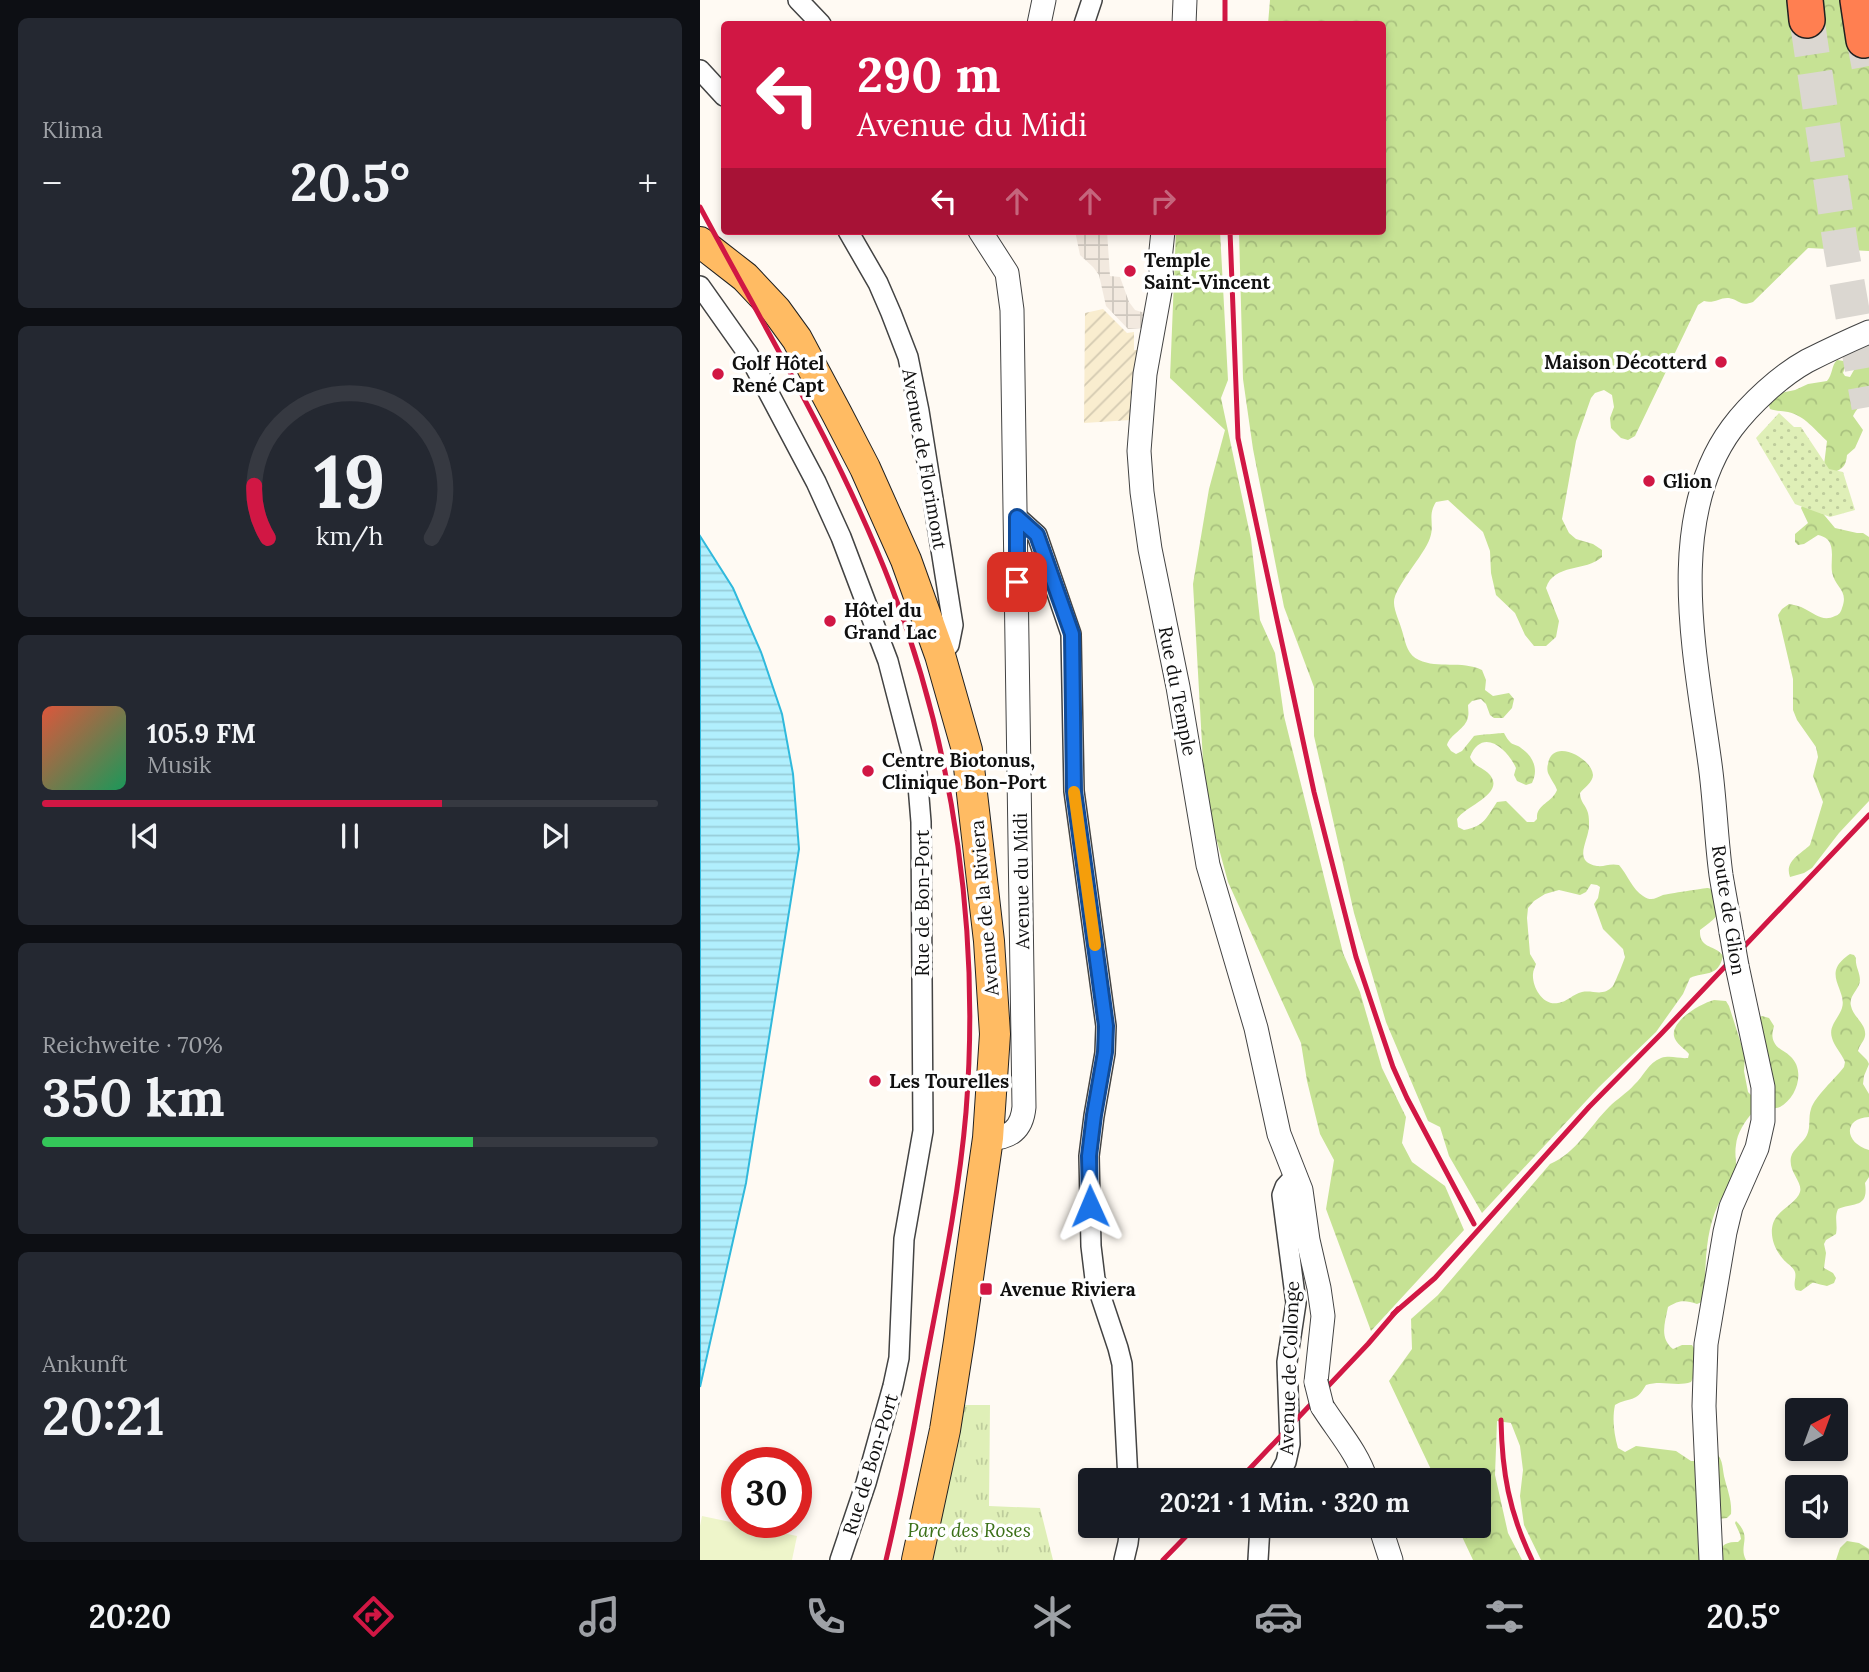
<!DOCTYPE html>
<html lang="de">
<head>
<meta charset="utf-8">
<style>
  body { margin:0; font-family:Lora,serif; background:#242831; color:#f1f3f6; height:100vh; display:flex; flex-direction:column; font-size:26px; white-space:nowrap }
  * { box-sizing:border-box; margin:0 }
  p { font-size:23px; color:#9ea1a6 }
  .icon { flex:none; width:38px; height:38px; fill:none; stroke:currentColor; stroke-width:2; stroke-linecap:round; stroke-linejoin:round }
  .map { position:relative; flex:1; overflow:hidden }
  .side { display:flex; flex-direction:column; gap:18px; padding:18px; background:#0d0f14; width:700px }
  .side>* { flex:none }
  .banner { position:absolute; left:21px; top:21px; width:665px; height:214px; border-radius:7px; box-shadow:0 4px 10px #0003; background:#d11744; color:#fff; overflow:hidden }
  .needle { width:46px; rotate:41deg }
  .buttons { position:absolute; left:1085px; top:1398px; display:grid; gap:14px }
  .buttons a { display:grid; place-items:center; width:63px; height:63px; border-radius:7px; background:#171b24; box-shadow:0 4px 10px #0003; font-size:35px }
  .speed { position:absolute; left:21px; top:1447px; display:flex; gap:14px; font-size:35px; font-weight:700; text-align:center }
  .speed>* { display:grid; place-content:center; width:91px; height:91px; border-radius:50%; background:#171b24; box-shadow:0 4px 10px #0003; line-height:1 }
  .speed .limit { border:10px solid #d22; background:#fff; color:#111 }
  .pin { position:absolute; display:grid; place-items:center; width:60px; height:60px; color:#fff; margin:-30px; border-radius:14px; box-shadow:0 4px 10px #0006 }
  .me { position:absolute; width:77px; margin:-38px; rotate:359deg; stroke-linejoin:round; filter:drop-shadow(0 0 5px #0008) }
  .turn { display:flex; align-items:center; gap:24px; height:147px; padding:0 21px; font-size:32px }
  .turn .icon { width:91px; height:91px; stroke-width:2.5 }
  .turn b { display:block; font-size:49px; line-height:60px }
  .lanes { display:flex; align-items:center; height:66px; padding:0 21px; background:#0003; justify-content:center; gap:35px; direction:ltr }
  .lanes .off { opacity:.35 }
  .big { font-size:52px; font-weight:700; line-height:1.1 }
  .side .widget { flex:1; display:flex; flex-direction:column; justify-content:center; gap:10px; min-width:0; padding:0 24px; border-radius:10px; background:#242831 }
  .side .dial { align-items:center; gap:0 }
  .dial svg { height:182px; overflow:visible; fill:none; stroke:#363941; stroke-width:7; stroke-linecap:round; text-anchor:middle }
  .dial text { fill:#f1f3f6; stroke:none }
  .song { display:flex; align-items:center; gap:21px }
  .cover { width:84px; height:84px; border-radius:10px; background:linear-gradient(135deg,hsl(10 70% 55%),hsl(150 70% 35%)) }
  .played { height:7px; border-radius:4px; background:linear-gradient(90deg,#d11744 65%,#363941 65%) }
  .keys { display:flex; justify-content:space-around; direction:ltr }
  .heat { display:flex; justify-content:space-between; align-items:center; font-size:38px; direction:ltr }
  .charge { height:10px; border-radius:5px; background:linear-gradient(90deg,#34c759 70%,#363941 0) }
  .trip { position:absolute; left:378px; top:1468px; width:413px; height:70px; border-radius:7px; background:#171b24; box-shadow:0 4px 10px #0003; font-weight:700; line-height:70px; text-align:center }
  .tabs { display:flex; height:112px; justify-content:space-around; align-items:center; background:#090b0e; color:#9ea1a6 }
  .tabs .icon { width:49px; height:49px }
  .tabs .current { color:#d11744 }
  .tabs b { font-size:32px; color:#f1f3f6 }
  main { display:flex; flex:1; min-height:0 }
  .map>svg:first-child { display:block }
  .farmland { fill:url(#farmland-furrows) }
  .forest { fill:url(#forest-crowns); fill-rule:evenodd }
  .park { fill:url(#park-tufts) }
  .garden { fill:url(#garden-dots) }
  .pitch { fill:#eef5ca }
  .plaza { fill:url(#plaza-grid) }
  .water { fill:url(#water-rules); stroke:#30b9dc; stroke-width:2 }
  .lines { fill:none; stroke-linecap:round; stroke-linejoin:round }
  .motorway-tunnel { stroke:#dbd7d1; stroke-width:35; stroke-dasharray:35 18; stroke-linecap:butt }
  .minor-casing { stroke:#434343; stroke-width:22 }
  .tertiary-casing { stroke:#434343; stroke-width:25 }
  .primary-casing { stroke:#212121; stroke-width:32 }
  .motorway-casing { stroke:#212121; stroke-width:38 }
  .minor { stroke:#fff; stroke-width:19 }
  .tertiary { stroke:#fff; stroke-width:23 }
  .primary { stroke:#ffbb63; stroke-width:30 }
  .motorway { stroke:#ff7f51; stroke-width:35 }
  .rail { stroke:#d11744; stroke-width:5 }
  .tertiary-bridge-casing { stroke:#434343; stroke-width:25; stroke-linecap:butt }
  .tertiary-bridge { stroke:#fff; stroke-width:23 }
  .route-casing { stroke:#114b97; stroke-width:18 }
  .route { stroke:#1a73e8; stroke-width:12 }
  .slow { stroke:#f59e0b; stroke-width:12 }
  .poi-dot { fill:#d11744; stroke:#fff; stroke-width:2.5 }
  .labels { text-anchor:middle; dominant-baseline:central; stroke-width:7; stroke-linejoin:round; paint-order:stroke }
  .poi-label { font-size:19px; font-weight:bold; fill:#101010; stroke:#fff; text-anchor:start }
  .street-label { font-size:19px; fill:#101010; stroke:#fff }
  .park-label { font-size:19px; font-style:italic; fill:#3b7018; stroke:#fff }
</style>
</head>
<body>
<main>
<section class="side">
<div class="widget"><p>Klima</p>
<div class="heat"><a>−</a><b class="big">20.5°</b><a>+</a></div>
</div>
<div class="widget dial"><svg viewBox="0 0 100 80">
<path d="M14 69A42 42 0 1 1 86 69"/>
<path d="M14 69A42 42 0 0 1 8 46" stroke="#d11744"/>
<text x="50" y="56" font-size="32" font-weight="700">19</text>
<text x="50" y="72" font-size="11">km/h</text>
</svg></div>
<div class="widget">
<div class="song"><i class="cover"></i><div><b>105.9 FM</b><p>Musik</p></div></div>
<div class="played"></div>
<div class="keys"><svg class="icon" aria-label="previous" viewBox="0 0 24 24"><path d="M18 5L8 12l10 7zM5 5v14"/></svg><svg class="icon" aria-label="pause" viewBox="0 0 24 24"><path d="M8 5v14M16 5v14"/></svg><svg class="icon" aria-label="next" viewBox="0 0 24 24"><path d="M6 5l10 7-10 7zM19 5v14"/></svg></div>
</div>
<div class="widget"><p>Reichweite · 70%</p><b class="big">350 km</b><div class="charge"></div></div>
<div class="widget"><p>Ankunft</p><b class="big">20:21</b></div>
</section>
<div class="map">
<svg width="1169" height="1560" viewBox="0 0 1169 1560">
  <defs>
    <pattern id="farmland-furrows" width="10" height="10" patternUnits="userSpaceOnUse" patternTransform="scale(1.75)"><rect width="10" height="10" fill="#f9edcf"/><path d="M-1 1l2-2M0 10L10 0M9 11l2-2" fill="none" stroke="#d4cab1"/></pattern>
    <pattern id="forest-crowns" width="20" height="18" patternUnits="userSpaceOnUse" patternTransform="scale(1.75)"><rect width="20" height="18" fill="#c6e294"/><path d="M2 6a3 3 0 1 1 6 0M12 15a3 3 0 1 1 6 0" fill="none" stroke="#a9c17f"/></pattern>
    <pattern id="park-tufts" width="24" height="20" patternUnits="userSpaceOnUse" patternTransform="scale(1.75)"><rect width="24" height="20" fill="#dfefb7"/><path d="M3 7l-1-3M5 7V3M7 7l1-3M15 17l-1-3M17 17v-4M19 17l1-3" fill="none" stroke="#becc9c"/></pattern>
    <pattern id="garden-dots" width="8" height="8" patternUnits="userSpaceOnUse" patternTransform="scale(1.75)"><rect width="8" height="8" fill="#dfefb7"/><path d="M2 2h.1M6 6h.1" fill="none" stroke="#becc9c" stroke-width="1.8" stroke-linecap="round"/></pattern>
    <pattern id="plaza-grid" width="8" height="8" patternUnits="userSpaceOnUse" patternTransform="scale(1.75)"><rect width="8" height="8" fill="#f2e9df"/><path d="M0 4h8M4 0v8" fill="none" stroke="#cec7be"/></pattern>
    <pattern id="water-rules" width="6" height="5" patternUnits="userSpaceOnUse" patternTransform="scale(1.75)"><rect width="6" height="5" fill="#b1effd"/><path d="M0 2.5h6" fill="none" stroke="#97ccd8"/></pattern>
  </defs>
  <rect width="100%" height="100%" fill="#fffaf3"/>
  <polygon class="farmland" points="403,309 427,333 434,332 434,350 439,350 431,420 384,423 385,313"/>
  <g class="forest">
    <path d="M570 0H1169V251L1108 248 1053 302C1040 307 1040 300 1029 298 1020 297 1014 304 1004 301L998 305 935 436 928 440 921 438 911 428 910 418 914 407 912 395 904 390 895 393 891 398 876 441 862 519 869 533 876 539 893 544 902 550V557C886 572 854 563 846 588L859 621 856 637 846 646H834L825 635 815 613 796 595 791 573 790 551 783 532 748 500 736 502C727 516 735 524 730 538 724 556 693 588 694 603 694 611 701 625 703 634 706 645 708 655 719 660 738 669 761 660 782 670L786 680 785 690 793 696 809 693 814 699 812 708 803 718H794L790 715 786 704 781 699 772 701 768 705C768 709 769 713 768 717 766 729 750 734 747 745L751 751 756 754 762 751 774 736C778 735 801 733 804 733 806 737 808 740 811 743 814 745 818 745 821 748 833 756 839 769 832 783L826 785 817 781 814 775 816 768C807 748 782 727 770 757 774 767 783 767 790 775 805 794 767 805 757 819L758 827 764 830C785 826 786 818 797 802L806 801 827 822H834L837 819C836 804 852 803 857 790 855 784 851 780 849 775 847 772 847 767 848 764 852 737 892 758 893 775 893 782 884 788 880 793 880 802 886 805 888 813 889 817 889 821 889 824 890 840 871 861 897 866 905 867 909 863 919 865 927 874 933 890 943 896 952 902 955 898 963 895 967 894 1005 888 1008 888 1013 889 1013 890 1018 892 1020 917 1019 915 1000 930 999 950 1016 944 1023 956 1018 978 1005 971 990 978L983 994 956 1032 899 1087 782 1213 749 1156 740 1127 728 1121 686 1022 654 913 614 736V687L584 607 553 449 543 379 539 231H682V24H568ZM891 884 897 885 900 887 898 898 894 904 903 929 923 949 925 957C924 961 914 985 913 986 903 997 894 990 882 992 873 994 867 1002 858 1003 843 1006 832 987 833 974 833 971 835 967 836 964L830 954 827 918 828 908 834 901 845 894 859 890 880 895 886 892Z"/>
    <polygon points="476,231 520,231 528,380 521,398 551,539 560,620 575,653 584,716 643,953 660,992 682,1068 706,1117 702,1143 712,1162 745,1186 764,1230 671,1331 626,1209 634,1160 620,1134 607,1081 601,1043 528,882 505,797 493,584 509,489 525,430 470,378"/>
    <path d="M1169 358V402C1161 405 1157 408 1153 416L1163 430 1155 448 1147 455C1146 467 1142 469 1132 473L1124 465 1127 441C1116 431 1104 415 1088 412 1082 411 1076 411 1070 409L1068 402 1076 394 1095 390 1108 384 1127 381C1133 374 1131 366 1137 360L1144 361 1146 364 1143 373 1145 376 1150 377 1158 363Z"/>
    <path d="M1103 504 1120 510 1135 528 1157 533H1163L1169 537V801L1139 833 1112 868 1104 873 1090 877C1084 861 1101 854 1110 845L1123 802 1113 776 1118 757 1116 747 1097 720 1093 710V679L1078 615 1082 609 1089 604C1094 605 1100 606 1105 609 1115 614 1123 622 1135 616 1139 615 1141 612 1142 608 1149 590 1135 588 1132 572 1130 558 1138 539 1118 535L1104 544 1098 545 1095 542V534L1108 523 1101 508Z"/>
    <path d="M1150 954 1154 955 1156 958C1155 966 1160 972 1160 980 1160 989 1148 996 1151 1006 1153 1017 1167 1024 1165 1036 1164 1042 1159 1045 1158 1051L1167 1060 1169 1064 1164 1076 1163 1084 1169 1094V1117C1143 1118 1144 1143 1169 1150V1177L1165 1183C1169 1209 1153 1202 1138 1209 1134 1218 1138 1224 1136 1234L1126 1240 1124 1244 1126 1253 1124 1268 1133 1273 1136 1278 1134 1283 1127 1286C1107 1282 1118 1280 1101 1291L1096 1290C1092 1283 1098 1276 1094 1270 1092 1266 1086 1263 1083 1259 1072 1247 1067 1227 1078 1215 1084 1208 1098 1200 1100 1192 1103 1182 1088 1172 1091 1157 1093 1149 1103 1143 1107 1135 1111 1126 1108 1118 1111 1109 1115 1096 1135 1079 1144 1067L1145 1062C1142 1054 1134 1046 1132 1038 1128 1026 1139 1018 1142 1008 1146 995 1133 983 1136 970 1138 963 1144 958 1150 954Z"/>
    <path d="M1014 1000 1026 1001 1029 1006 1045 1056 1044 1071 1048 1092 1052 1096 1057 1018 1062 1016 1069 1018 1074 1026C1073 1031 1071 1036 1074 1042 1077 1049 1085 1051 1090 1056 1106 1070 1097 1098 1080 1107 1075 1109 1060 1110 1053 1112 1045 1121 1037 1133 1036 1145 1034 1156 1038 1166 1035 1177 1032 1188 1022 1195 1018 1205 1004 1235 1006 1269 1004 1301L997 1304C985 1300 979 1300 968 1307 965 1323 959 1338 973 1349L982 1345H992C1000 1357 998 1370 991 1382 977 1387 962 1380 946 1385 935 1404 931 1396 915 1405 912 1419 914 1434 918 1448L925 1452 936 1446 976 1451 991 1461H996L1016 1453C1024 1460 1022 1470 1025 1480 1028 1492 1032 1501 1031 1514L1027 1518 1019 1519 1003 1560H841L824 1525 820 1496 823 1470 820 1446 811 1423 797 1421 795 1475 808 1533 822 1560H773L757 1526H779V1480H736L689 1381 712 1349 711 1319 738 1295 850 1164C876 1153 890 1126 909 1107 917 1099 927 1093 934 1085 944 1076 948 1063 961 1058 971 1055 979 1059 988 1058L989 1054C985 1049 975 1043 974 1036 971 1020 1002 1003 1014 1000Z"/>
    <path d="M1036 1521C1053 1538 1038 1545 1046 1560H1018C1019 1547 1024 1541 1038 1542L1041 1539 1040 1534 1035 1523Z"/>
    <polygon points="1147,1541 1159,1543 1169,1549 1169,1560 1136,1560 1140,1548"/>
  </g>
  <polygon class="park" points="262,1405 290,1405 289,1506 340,1508 353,1560 231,1560"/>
  <polygon class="garden" points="1079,413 1094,427 1101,427 1129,469 1143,472 1155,510 1130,517 1095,504 1056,438"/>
  <polygon class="pitch" points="2,1516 97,1536 92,1560 0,1560 0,1526"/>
  <polygon class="plaza" points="375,231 407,231 410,276 420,277 429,302 435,310 445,313 443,328 428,329 406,306 399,275 393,267 380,255"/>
  <polygon class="water" points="0,536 33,588 61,652 82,714 93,774 99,849 46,1183 0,1387"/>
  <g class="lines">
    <g class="motorway-tunnel">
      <polyline points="1107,20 1141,248 1169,407"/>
      <polyline points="1164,40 1169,66"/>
    </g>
    <g class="minor-casing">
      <g id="minor">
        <polyline points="98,0 121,24"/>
        <polyline points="384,24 392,0"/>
        <polyline points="0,70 24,96"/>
        <polyline points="148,231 178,283 191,313 208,357 219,411 253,625 249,645 240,655"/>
        <polyline points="0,286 48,354 116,482 141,537 188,661 217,773 221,822 223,1131 204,1239 199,1358 193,1386 166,1483 140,1560"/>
        <polyline points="317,517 337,535 371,634 374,791 406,1026 405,1053 394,1116 389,1156 391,1246 395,1279 418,1348 422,1364 428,1480"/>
        <polyline points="576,1480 586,1462 590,1444 587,1362 596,1303 582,1195 585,1187 596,1175"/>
        <polyline points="424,1560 428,1543 430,1526"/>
        <polyline points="558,1560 560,1526"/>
      </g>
    </g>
    <g class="tertiary-casing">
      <g id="tertiary">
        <polyline points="339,24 344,0"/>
        <polyline points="484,24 485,0"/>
        <path d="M280 231 307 273 312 310 324 1107C322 1129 310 1139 288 1138"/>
        <polyline points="463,231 460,260 462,280 445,374 439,451 442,492 450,549 478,687 508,865 556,1028 579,1134 601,1190 608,1240 619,1288 623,1316 616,1382"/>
        <path d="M1031 932C1028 913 1024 894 1021 875 1016 838 1015 800 1010 764 996 659 964 520 1032 428 1050 404 1080 376 1107 361 1127 351 1148 341 1169 332"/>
        <path d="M622 1406C637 1430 658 1453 666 1480"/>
        <polyline points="680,1526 691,1560"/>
        <polyline points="1011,1560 1004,1406 1006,1344 1025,1232 1031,1207 1057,1148 1063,1121 1063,1087 1037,966"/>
      </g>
    </g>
    <g class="primary-casing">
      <polyline id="primary" points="0,242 45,277 76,310 97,339 137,414 165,468 206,560 240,655 267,750 289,941 295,1034 288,1138 259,1341 245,1430 217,1560"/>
    </g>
    <g class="motorway-casing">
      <g id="motorway">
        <polyline points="1105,0 1107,20"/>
        <polyline points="1158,0 1164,40"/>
      </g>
    </g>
    <use href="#minor" class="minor"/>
    <use href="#tertiary" class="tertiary"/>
    <use href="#primary" class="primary"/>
    <use href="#motorway" class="motorway"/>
    <g class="rail">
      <polyline points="525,0 525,24"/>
      <path d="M0 207C67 332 141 455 192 588 255 754 280 935 266 1112 258 1207 237 1300 220 1393 210 1449 199 1505 186 1560"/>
      <polyline points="530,231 538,438 614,792 656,957 693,1067 707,1098 774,1224"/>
      <polyline points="693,1314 735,1278 889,1107 961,1034 1169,815"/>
      <path d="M801 1420C802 1472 809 1512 832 1560"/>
      <polyline points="539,1480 668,1344 698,1309"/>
      <polyline points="463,1560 496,1526"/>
    </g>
    <g class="tertiary-bridge-casing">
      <g id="tertiary-bridge">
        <polyline points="1031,932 1037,966"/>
        <polyline points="616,1382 622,1406"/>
      </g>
    </g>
    <use href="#tertiary-bridge" class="tertiary-bridge"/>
  </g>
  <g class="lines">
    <g class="route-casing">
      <polyline id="route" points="317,582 317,517 337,535 372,634 374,791 406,1026 405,1052 394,1115 389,1156 390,1206"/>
    </g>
    <use href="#route" class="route"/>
    <polyline class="slow" points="374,792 395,945"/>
  </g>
  <g class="poi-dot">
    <circle cx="430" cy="271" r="7"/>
    <circle cx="1021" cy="362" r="7"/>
    <circle cx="18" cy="374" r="7"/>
    <circle cx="949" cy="481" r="7"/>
    <circle cx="130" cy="621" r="7"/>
    <circle cx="168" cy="771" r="7"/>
    <circle cx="175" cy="1081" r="7"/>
    <rect x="279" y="1282" width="14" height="14" rx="3.5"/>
  </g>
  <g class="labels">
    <g class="poi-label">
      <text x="444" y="260">Temple<tspan x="444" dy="22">Saint-Vincent</tspan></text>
      <text x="1007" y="362" text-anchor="end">Maison Décotterd</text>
      <text x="32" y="363">Golf Hôtel<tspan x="32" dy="22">René Capt</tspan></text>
      <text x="963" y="481">Glion</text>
      <text x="144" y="610">Hôtel du<tspan x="144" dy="22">Grand Lac</tspan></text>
      <text x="182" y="760">Centre Biotonus,<tspan x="182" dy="22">Clinique Bon-Port</tspan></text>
      <text x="189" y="1081">Les Tourelles</text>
      <text x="300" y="1289">Avenue Riviera</text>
    </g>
    <g class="street-label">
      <text transform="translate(225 459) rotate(80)">Avenue de Florimont</text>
      <text transform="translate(478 691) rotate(79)">Rue du Temple</text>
      <text transform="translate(321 881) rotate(-91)">Avenue du Midi</text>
      <text transform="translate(222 903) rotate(-90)">Rue de Bon-Port</text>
      <text transform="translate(284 908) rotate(-95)">Avenue de la Riviera</text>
      <text transform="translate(1029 910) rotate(81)">Route de Glion</text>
      <text transform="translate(589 1368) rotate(-88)">Avenue de Collonge</text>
      <text transform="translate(170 1464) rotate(-73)">Rue de Bon-Port</text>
    </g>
    <g class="park-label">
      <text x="269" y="1530">Parc des Roses</text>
    </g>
  </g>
</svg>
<div class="buttons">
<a><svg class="needle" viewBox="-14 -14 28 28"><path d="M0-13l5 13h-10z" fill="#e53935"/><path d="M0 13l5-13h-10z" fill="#9ea1a6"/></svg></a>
<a><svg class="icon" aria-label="sound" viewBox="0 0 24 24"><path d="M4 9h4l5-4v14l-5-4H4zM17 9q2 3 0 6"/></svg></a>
</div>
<div class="speed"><div class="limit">30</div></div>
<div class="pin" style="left:317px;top:582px;background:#d93025"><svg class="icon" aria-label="arrive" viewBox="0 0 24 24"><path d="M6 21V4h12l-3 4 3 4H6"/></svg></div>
<svg class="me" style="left:390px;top:1206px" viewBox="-20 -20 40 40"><path d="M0-17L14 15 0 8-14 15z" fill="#1a73e8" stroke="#fff" stroke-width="4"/></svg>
<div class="trip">20:21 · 1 Min. · 320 m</div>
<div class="banner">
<div class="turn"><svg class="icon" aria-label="left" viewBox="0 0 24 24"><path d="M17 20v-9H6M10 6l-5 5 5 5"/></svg><div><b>290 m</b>Avenue du Midi</div></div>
<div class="lanes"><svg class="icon" aria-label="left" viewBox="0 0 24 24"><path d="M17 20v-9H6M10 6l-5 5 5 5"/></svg><svg class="icon off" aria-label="ahead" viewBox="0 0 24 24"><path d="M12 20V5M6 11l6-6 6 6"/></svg><svg class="icon off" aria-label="ahead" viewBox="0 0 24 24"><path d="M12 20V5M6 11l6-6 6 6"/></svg><svg class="icon off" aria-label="right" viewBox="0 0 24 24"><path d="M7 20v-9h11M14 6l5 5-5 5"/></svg></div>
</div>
</div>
</main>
<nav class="tabs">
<b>20:20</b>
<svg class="icon current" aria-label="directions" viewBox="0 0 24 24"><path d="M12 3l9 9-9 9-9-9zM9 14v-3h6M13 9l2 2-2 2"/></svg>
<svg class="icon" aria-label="music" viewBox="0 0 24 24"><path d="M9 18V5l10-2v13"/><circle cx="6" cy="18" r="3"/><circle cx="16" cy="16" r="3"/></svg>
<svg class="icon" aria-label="phone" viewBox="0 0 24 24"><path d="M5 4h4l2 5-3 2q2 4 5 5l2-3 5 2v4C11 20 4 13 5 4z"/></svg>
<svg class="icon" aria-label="climate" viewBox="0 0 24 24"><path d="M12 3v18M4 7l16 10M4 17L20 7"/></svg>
<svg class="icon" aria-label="car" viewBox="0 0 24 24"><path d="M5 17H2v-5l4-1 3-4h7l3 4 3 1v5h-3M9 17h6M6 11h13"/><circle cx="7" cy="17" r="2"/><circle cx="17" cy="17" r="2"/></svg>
<svg class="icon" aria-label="filters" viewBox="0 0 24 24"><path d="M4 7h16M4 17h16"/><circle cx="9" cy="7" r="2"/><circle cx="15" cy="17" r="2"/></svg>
<b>20.5°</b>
</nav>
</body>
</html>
